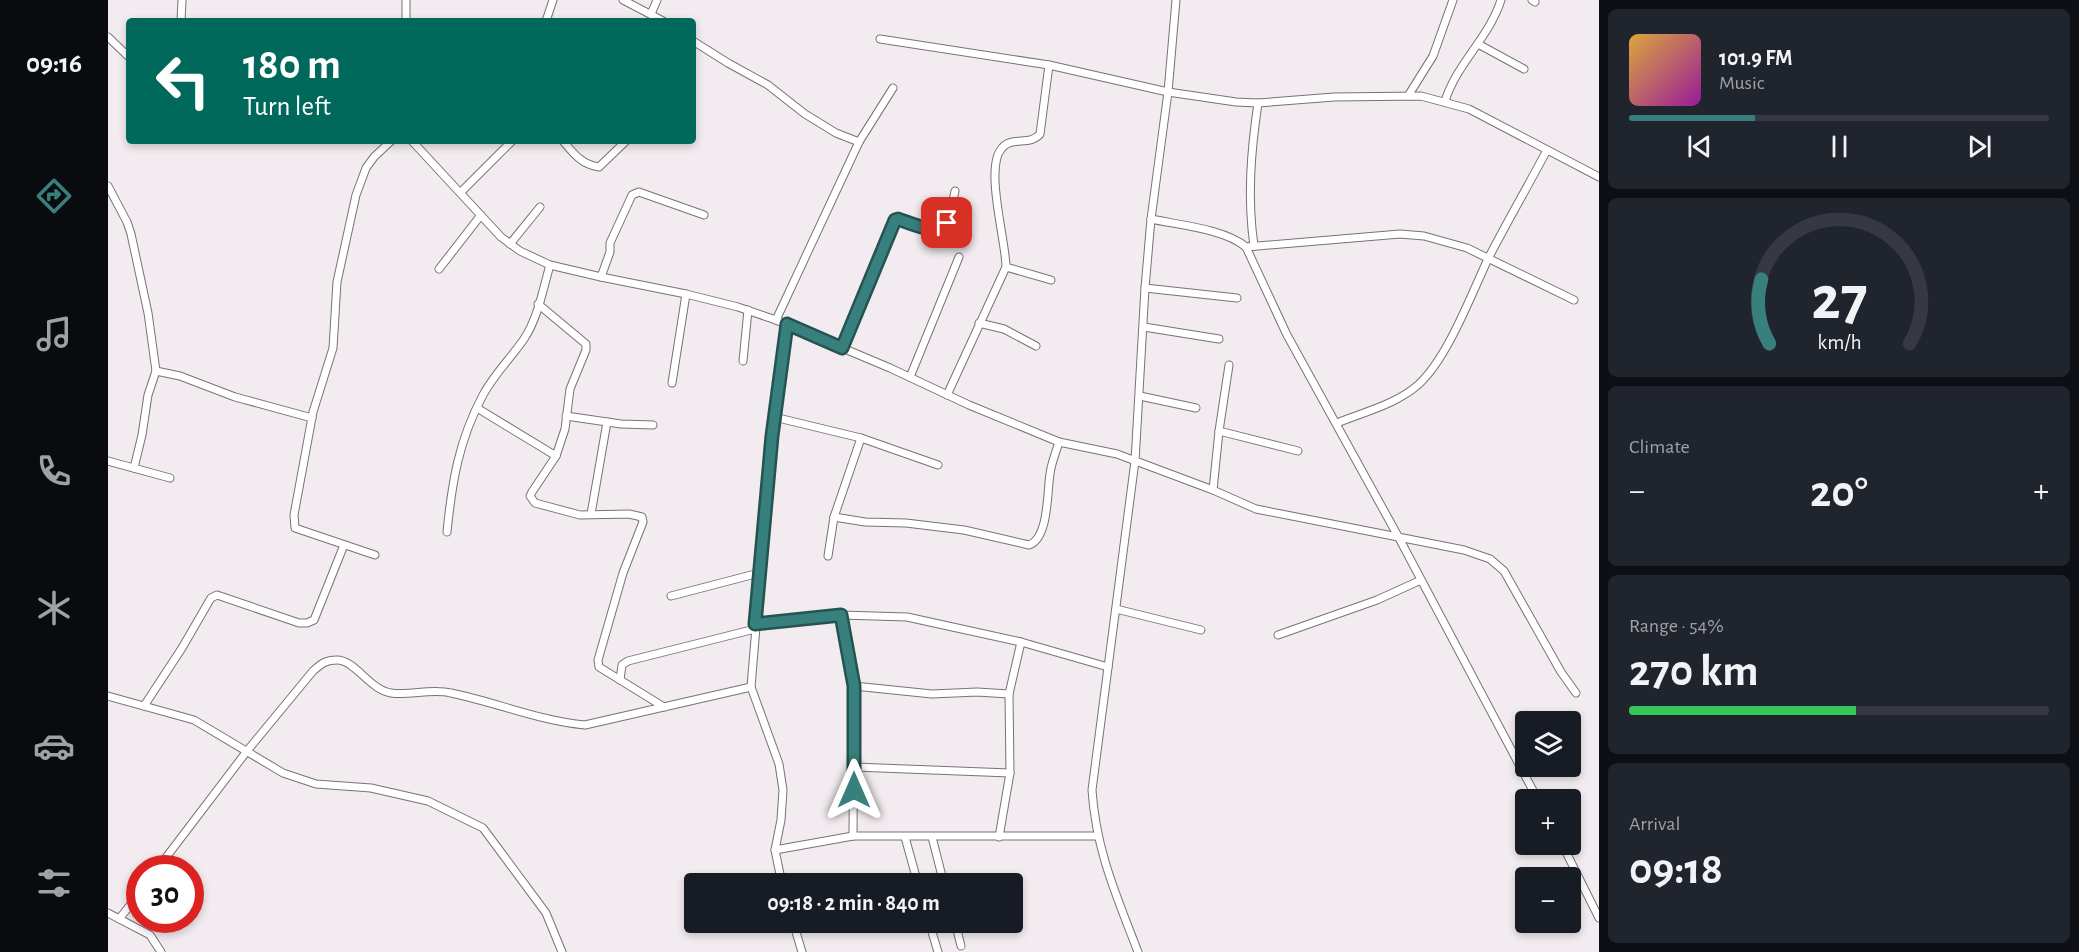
<!DOCTYPE html>
<html lang="en">
<head>
<meta charset="utf-8">
<style>
  body { margin:0; font-family:"Alegreya Sans",sans-serif; background:#20242c; color:#f1f3f6; height:100vh; display:flex; flex-direction:column; font-size:22px; white-space:nowrap }
  * { box-sizing:border-box; margin:0 }
  p { font-size:20px; color:#9ea1a6 }
  .icon { flex:none; width:33px; height:33px; fill:none; stroke:currentColor; stroke-width:2; stroke-linecap:round; stroke-linejoin:round }
  .map { position:relative; flex:1; overflow:hidden }
  .sheet { display:flex; flex-direction:column; gap:9px; padding:9px; background:#0d0f14; width:480px }
  .sheet>* { flex:none }
  .banner { position:absolute; left:18px; top:18px; width:570px; height:126px; border-radius:6px; box-shadow:0 3px 9px #0003; background:#00695c; color:#fff; overflow:hidden }
  .tools { position:absolute; left:1407px; top:711px; display:grid; gap:12px }
  .tools a { display:grid; place-items:center; width:66px; height:66px; border-radius:6px; background:#171b24; box-shadow:0 3px 9px #0003; font-size:30px }
  .speed { position:absolute; left:18px; top:855px; display:flex; gap:12px; font-size:30px; font-weight:700; text-align:center }
  .speed>* { display:grid; place-content:center; width:78px; height:78px; border-radius:50%; background:#171b24; box-shadow:0 3px 9px #0003; line-height:1 }
  .speed .limit { border:9px solid #d22; background:#fff; color:#111 }
  .pin { position:absolute; display:grid; place-items:center; width:51px; height:51px; color:#fff; margin:-26px; border-radius:12px; box-shadow:0 3px 9px #0006 }
  .me { position:absolute; width:66px; margin:-33px; rotate:0deg; stroke-linejoin:round; filter:drop-shadow(0 0 4px #0008) }
  .turn { display:flex; align-items:center; gap:21px; height:126px; padding:0 18px; font-size:27px }
  .turn .icon { width:78px; height:78px; stroke-width:2.5 }
  .turn b { display:block; font-size:42px; line-height:51px }
  .big { font-size:45px; font-weight:700; line-height:1.1 }
  .sheet .tile { flex:1; display:flex; flex-direction:column; justify-content:center; gap:9px; min-width:0; padding:0 21px; border-radius:9px; background:#20242c }
  .sheet .dial { align-items:center; gap:0 }
  .dial svg { height:156px; overflow:visible; fill:none; stroke:#363941; stroke-width:7; stroke-linecap:round; text-anchor:middle }
  .dial text { fill:#f1f3f6; stroke:none }
  .song { display:flex; align-items:center; gap:18px }
  .cover { width:72px; height:72px; border-radius:9px; background:linear-gradient(135deg,hsl(40 70% 55%),hsl(300 70% 35%)) }
  .played { height:6px; border-radius:3px; background:linear-gradient(90deg,#38807d 30%,#363941 30%) }
  .keys { display:flex; justify-content:space-around; direction:ltr }
  .heat { display:flex; justify-content:space-between; align-items:center; font-size:33px; direction:ltr }
  .charge { height:9px; border-radius:4px; background:linear-gradient(90deg,#34c759 54%,#363941 0) }
  .trip { position:absolute; left:576px; top:873px; width:339px; height:60px; border-radius:6px; background:#171b24; box-shadow:0 3px 9px #0003; font-weight:700; line-height:60px; text-align:center }
  main { display:flex; flex:1; min-height:0 }
  .menu { display:flex; flex-direction:column; width:108px; justify-content:space-around; align-items:center; background:#090b0e; color:#9ea1a6 }
  .menu .icon { width:42px; height:42px }
  .menu .current { color:#38807d }
  .menu b { font-size:27px; color:#f1f3f6 }
  .map>svg:first-child { display:block }
  .lines { fill:none; stroke-linecap:round; stroke-linejoin:round }
  .minor-casing { stroke:#787276; stroke-width:9 }
  .minor { stroke:#fff; stroke-width:7 }
  .route-casing { stroke:#245351; stroke-width:15 }
  .route { stroke:#38807d; stroke-width:10 }
</style>
</head>
<body>
<main>
<nav class="menu">
<b>09:16</b>
<svg class="icon current" aria-label="directions" viewBox="0 0 24 24"><path d="M12 3l9 9-9 9-9-9zM9 14v-3h6M13 9l2 2-2 2"/></svg>
<svg class="icon" aria-label="music" viewBox="0 0 24 24"><path d="M9 18V5l10-2v13"/><circle cx="6" cy="18" r="3"/><circle cx="16" cy="16" r="3"/></svg>
<svg class="icon" aria-label="phone" viewBox="0 0 24 24"><path d="M5 4h4l2 5-3 2q2 4 5 5l2-3 5 2v4C11 20 4 13 5 4z"/></svg>
<svg class="icon" aria-label="climate" viewBox="0 0 24 24"><path d="M12 3v18M4 7l16 10M4 17L20 7"/></svg>
<svg class="icon" aria-label="car" viewBox="0 0 24 24"><path d="M5 17H2v-5l4-1 3-4h7l3 4 3 1v5h-3M9 17h6M6 11h13"/><circle cx="7" cy="17" r="2"/><circle cx="17" cy="17" r="2"/></svg>
<svg class="icon" aria-label="filters" viewBox="0 0 24 24"><path d="M4 7h16M4 17h16"/><circle cx="9" cy="7" r="2"/><circle cx="15" cy="17" r="2"/></svg>
</nav>
<div class="map">
<svg width="1491" height="952" viewBox="0 0 1491 952">
  <rect width="100%" height="100%" fill="#f2ebef"/>
  <g class="lines">
    <g class="minor-casing">
      <g id="minor">
        <polyline points="298,0 298,21"/>
        <polyline points="515,0 555,21"/>
        <polyline points="1424,0 1427,2"/>
        <polyline points="543,14 549,0"/>
        <polyline points="73,21 74,0"/>
        <polyline points="438,21 445,0"/>
        <polyline points="0,37 21,57"/>
        <polyline points="772,39 941,65 1060,92 1128,102 1150,103 1226,97 1313,96 1361,109 1491,177"/>
        <polyline points="585,41 620,63 660,85 697,114 728,133 751,142"/>
        <polyline points="1370,44 1416,69"/>
        <polyline points="1300,96 1325,56 1345,0"/>
        <path d="M1337 101C1349 63 1381 38 1393 0"/>
        <polyline points="304,141 393,237 412,251 442,265 493,277 578,294 630,307 668,320 782,368 861,405 951,442 1009,454 1105,490 1148,509 1356,550 1382,559 1396,571 1453,672 1468,693"/>
        <path d="M455 141C465 153 474 165 491 167L518 141"/>
        <polyline points="0,186 19,222 23,234 40,313 48,371 40,395 34,435 26,468"/>
        <polyline points="353,192 404,141"/>
        <path d="M1043 219C1071 225 1117 229 1138 247L1179 335 1291 538 1430 800"/>
        <polyline points="402,244 432,207"/>
        <path d="M1146 246C1139 197 1143 151 1150 103"/>
        <polyline points="1138,247 1292,234 1316,236 1359,248 1466,300"/>
        <polyline points="898,267 943,280"/>
        <polyline points="331,269 373,215"/>
        <polyline points="493,277 502,252 502,243 524,195 531,192 596,215"/>
        <polyline points="1037,288 1129,298"/>
        <polyline points="668,320 751,142 785,88"/>
        <polyline points="871,323 896,329 928,346"/>
        <polyline points="1036,327 1111,339"/>
        <path d="M734 348 787 220 790 218C801 222 829 235 837 224 843 216 845 200 847 191"/>
        <polyline points="635,361 640,310"/>
        <polyline points="48,371 72,376 127,397 204,418"/>
        <polyline points="802,377 851,257"/>
        <polyline points="564,383 578,294"/>
        <path d="M839 395 898 267C898 241 876 167 894 148 904 136 922 146 932 134L941 65"/>
        <polyline points="1032,396 1088,408"/>
        <polyline points="369,408 448,456 457,429 462,389 478,350 478,344 430,304"/>
        <polyline points="458,416 513,424 545,425"/>
        <polyline points="666,417 753,438 830,465"/>
        <path d="M1229 423C1256 412 1289 404 1311 384 1340 357 1363 295 1380 259 1399 222 1420 186 1439 150"/>
        <polyline points="1111,431 1190,451"/>
        <polyline points="448,456 424,492 422,496 427,503 472,515 521,514 534,517 535,522 515,573 490,660 491,667 556,707"/>
        <polyline points="0,461 62,478"/>
        <polyline points="1105,490 1111,431 1121,365"/>
        <polyline points="483,514 499,422"/>
        <path d="M726 517 757 522 798 523 856 530 921 545C941 538 939 492 942 474 943 464 948 452 951 442"/>
        <path d="M339 532C344 481 351 440 375 395 386 374 403 358 416 339 430 318 435 289 442 265"/>
        <polyline points="267,555 187,528 186,515 205,412 225,348 229,282 248,195 258,168 266,157 283,141"/>
        <polyline points="720,556 726,517 753,438"/>
        <polyline points="563,596 651,573"/>
        <polyline points="1008,609 1093,630"/>
        <polyline points="733,615 746,686 745,836"/>
        <polyline points="647,624 733,615 799,617 913,642 1000,667"/>
        <polyline points="1170,635 1269,600 1313,580"/>
        <polyline points="512,680 514,665 520,661 647,629"/>
        <polyline points="746,686 824,694 869,692 901,694"/>
        <polyline points="0,696 86,720 175,773 208,784 263,788 320,801 375,828 438,913 454,952"/>
        <polyline points="36,706 74,648 103,598 109,595 191,623 199,623 206,620 236,545"/>
        <polyline points="746,767 902,773"/>
        <polyline points="797,837 810,884"/>
        <polyline points="824,837 836,884"/>
        <polyline points="891,837 902,773 901,694 913,642"/>
        <polyline points="1454,844 1491,918"/>
        <polyline points="667,850 745,836 989,836"/>
        <path d="M50 868 139 751 205 671C213 664 217 660 229 660 247 660 262 690 283 693 302 696 323 688 343 693 387 702 432 721 477 725L643 687"/>
        <polyline points="674,884 667,850 673,820 675,790 671,764 643,687 664,436 679,324"/>
        <polyline points="0,913 42,935 53,952"/>
        <polyline points="11,919 32,893"/>
        <polyline points="685,922 694,952"/>
        <polyline points="821,922 830,952"/>
        <polyline points="847,922 853,946"/>
        <path d="M1030 952C1009 897 988 851 984 790L1027 461 1037 288 1043 219 1060 92 1068 0"/>
      </g>
    </g>
    <use href="#minor" class="minor"/>
  </g>
  <g class="lines">
    <g class="route-casing">
      <path id="route" d="M746 790V686L733 615 647 624 664 436 679 324 734 348 787 220 790 219C805 224 825 235 839 223"/>
    </g>
    <use href="#route" class="route"/>
  </g>
</svg>
<div class="tools">
<a><svg class="icon" aria-label="layers" viewBox="0 0 24 24"><path d="M12 4l9 5-9 5-9-5zM3 14l9 5 9-5"/></svg></a>
<a>+</a>
<a>−</a>
</div>
<div class="speed"><div class="limit">30</div></div>
<div class="pin" style="left:839px;top:223px;background:#d93025"><svg class="icon" aria-label="arrive" viewBox="0 0 24 24"><path d="M6 21V4h12l-3 4 3 4H6"/></svg></div>
<svg class="me" style="left:746px;top:790px" viewBox="-20 -20 40 40"><path d="M0-17L14 15 0 8-14 15z" fill="#38807d" stroke="#fff" stroke-width="4"/></svg>
<div class="trip">09:18 · 2 min · 840 m</div>
<div class="banner">
<div class="turn"><svg class="icon" aria-label="left" viewBox="0 0 24 24"><path d="M17 20v-9H6M10 6l-5 5 5 5"/></svg><div><b>180 m</b>Turn left</div></div>
</div>
</div>
<section class="sheet">
<div class="tile">
<div class="song"><i class="cover"></i><div><b>101.9 FM</b><p>Music</p></div></div>
<div class="played"></div>
<div class="keys"><svg class="icon" aria-label="previous" viewBox="0 0 24 24"><path d="M18 5L8 12l10 7zM5 5v14"/></svg><svg class="icon" aria-label="pause" viewBox="0 0 24 24"><path d="M8 5v14M16 5v14"/></svg><svg class="icon" aria-label="next" viewBox="0 0 24 24"><path d="M6 5l10 7-10 7zM19 5v14"/></svg></div>
</div>
<div class="tile dial"><svg viewBox="0 0 100 80">
<path d="M14 69A42 42 0 1 1 86 69"/>
<path d="M14 69A42 42 0 0 1 10 36" stroke="#38807d"/>
<text x="50" y="56" font-size="32" font-weight="700">27</text>
<text x="50" y="72" font-size="11">km/h</text>
</svg></div>
<div class="tile"><p>Climate</p>
<div class="heat"><a>−</a><b class="big">20°</b><a>+</a></div>
</div>
<div class="tile"><p>Range · 54%</p><b class="big">270 km</b><div class="charge"></div></div>
<div class="tile"><p>Arrival</p><b class="big">09:18</b></div>
</section>
</main>
</body>
</html>
